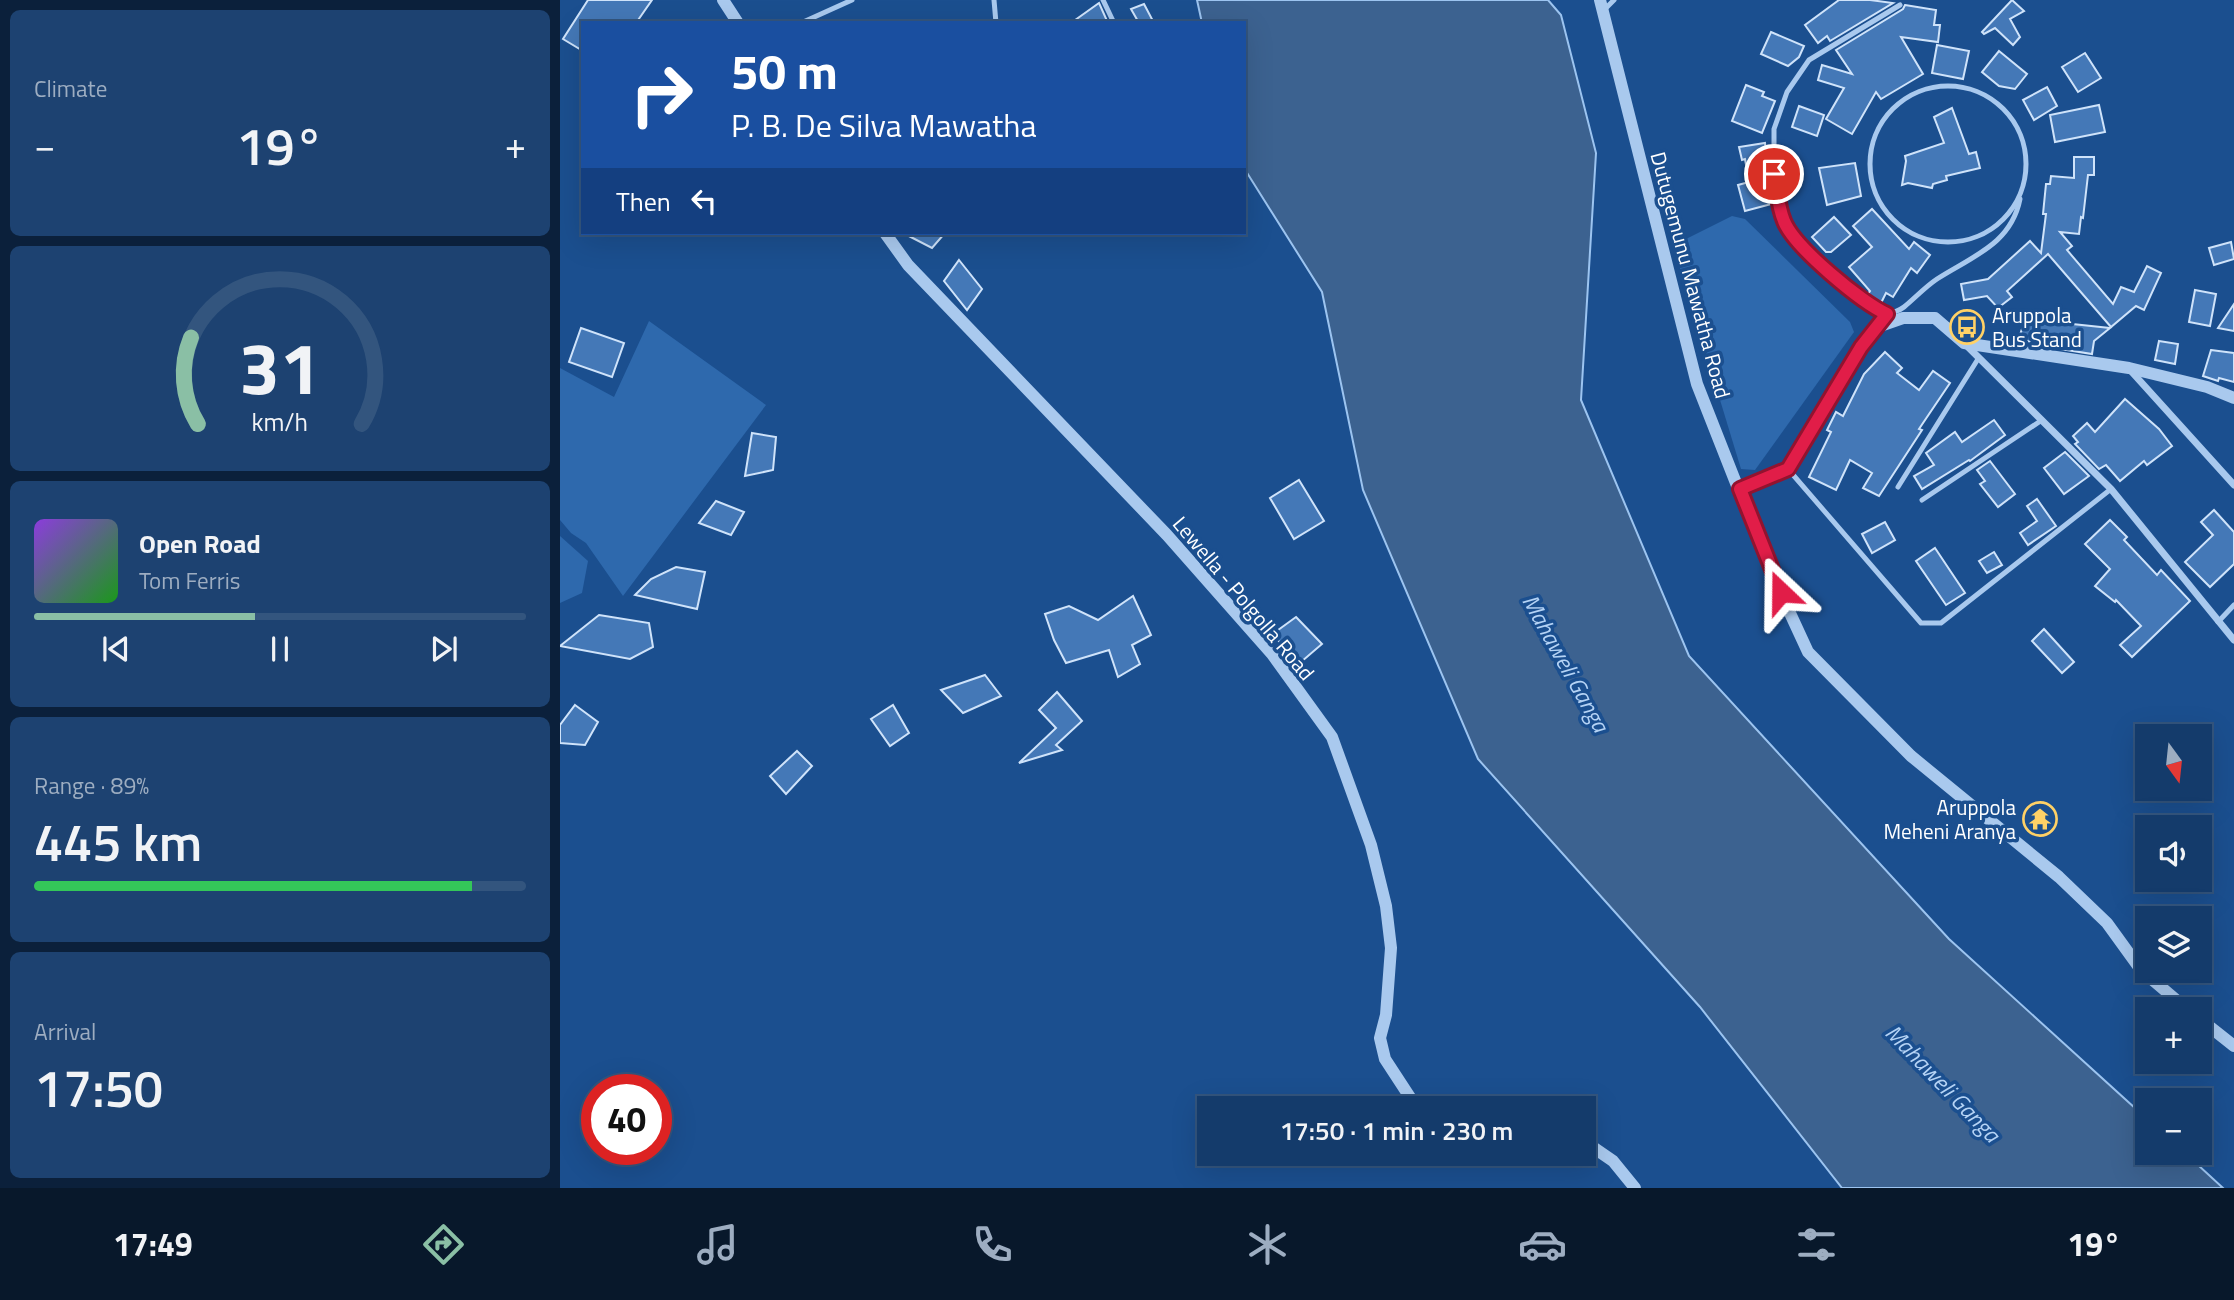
<!DOCTYPE html>
<html lang="en">
<head>
<meta charset="utf-8">
<style>
  body { margin:0; font-family:"Titillium Web",sans-serif; background:#1d4271; color:#f1f3f6; height:100vh; display:flex; flex-direction:column; font-size:26px; white-space:nowrap }
  * { box-sizing:border-box; margin:0 }
  p { font-size:23px; color:#9dadc1 }
  .icon { flex:none; width:38px; height:38px; fill:none; stroke:currentColor; stroke-width:2; stroke-linecap:round; stroke-linejoin:round }
  .map { position:relative; flex:1; overflow:hidden }
  .panel { display:flex; flex-direction:column; gap:10px; padding:10px; background:#0b203b; width:560px }
  .panel>* { flex:none }
  .top-card { position:absolute; left:21px; top:21px; width:665px; height:214px; border-radius:0px; box-shadow:0 7px 28px #0002,0 0 0 2px #33557e; background:#1a4fa0; color:#fff; overflow:hidden }
  .needle { width:46px; rotate:165deg }
  .tools { position:absolute; left:1575px; top:724px; display:grid; gap:14px }
  .tools a { display:grid; place-items:center; width:77px; height:77px; border-radius:0px; background:#143b6b; box-shadow:0 7px 28px #0002,0 0 0 2px #33557e; font-size:35px }
  .speed { position:absolute; left:21px; top:1074px; display:flex; gap:14px; font-size:35px; font-weight:700; text-align:center }
  .speed>* { display:grid; place-content:center; width:91px; height:91px; border-radius:50%; background:#143b6b; box-shadow:0 7px 28px #0002,0 0 0 2px #33557e; line-height:1 }
  .speed .limit { border:10px solid #d22; background:#fff; color:#111 }
  .pin { position:absolute; display:grid; place-items:center; width:60px; height:60px; color:#fff; margin:-30px; border:4px solid #fff; border-radius:50%; box-shadow:0 2px 7px #0007 }
  .me { position:absolute; width:77px; margin:-38px; rotate:337deg; stroke-linejoin:round; filter:drop-shadow(0 0 5px #0008) }
  .turn { display:flex; align-items:center; gap:24px; height:147px; padding:0 35px; font-size:32px }
  .turn .icon { width:91px; height:91px; stroke-width:2.5 }
  .turn b { display:block; font-size:49px; line-height:60px }
  .then { display:flex; align-items:center; height:66px; padding:0 35px; background:#0003; gap:14px; font-size:26px }
  .big { font-size:52px; font-weight:600; line-height:1.1 }
  .panel .card { flex:1; display:flex; flex-direction:column; justify-content:center; gap:10px; min-width:0; padding:0 24px; border-radius:10px; background:#1d4271 }
  .panel .dial { align-items:center; gap:0 }
  .dial svg { height:182px; overflow:visible; fill:none; stroke:#33557e; stroke-width:7; stroke-linecap:round; text-anchor:middle }
  .dial text { fill:#f1f3f6; stroke:none }
  .song { display:flex; align-items:center; gap:21px }
  .cover { width:84px; height:84px; border-radius:10px; background:linear-gradient(135deg,hsl(270 70% 55%),hsl(120 70% 35%)) }
  .played { height:7px; border-radius:4px; background:linear-gradient(90deg,#8abfa5 45%,#33557e 45%) }
  .keys { display:flex; justify-content:space-around; direction:ltr }
  .heat { display:flex; justify-content:space-between; align-items:center; font-size:38px; direction:ltr }
  .charge { height:10px; border-radius:5px; background:linear-gradient(90deg,#34c759 89%,#33557e 0) }
  .trip { position:absolute; left:637px; top:1096px; width:399px; height:70px; border-radius:0px; background:#143b6b; box-shadow:0 7px 28px #0002,0 0 0 2px #33557e; font-weight:600; line-height:70px; text-align:center }
  .tabs { display:flex; height:112px; justify-content:space-around; align-items:center; background:#08182b; color:#9dadc1 }
  .tabs .icon { width:49px; height:49px }
  .tabs .selected { color:#8abfa5 }
  .tabs b { font-size:32px; color:#f1f3f6 }
  main { display:flex; flex:1; min-height:0 }
  .map>svg:first-child { display:block }
  .green { fill:#2e69ad }
  .water { fill:#3c6290; stroke:#9cc4f0; stroke-width:2 }
  .building { fill:#4478b7; stroke:#cfe3fa; stroke-width:2 }
  .lines { fill:none; stroke-linecap:round; stroke-linejoin:round }
  .service { stroke:#a9c9ee; stroke-width:5 }
  .minor { stroke:#a9c9ee; stroke-width:7 }
  .tertiary { stroke:#a9c9ee; stroke-width:12 }
  .route-casing { stroke:#92132f; stroke-width:18 }
  .route { stroke:#e11d48; stroke-width:12 }
  .labels { text-anchor:middle; dominant-baseline:central; stroke-width:7; stroke-linejoin:round; paint-order:stroke }
  .street-label { font-size:21px; fill:#fff; stroke:#1b4f8f }
  .poi-label { font-size:21px; fill:#fff; stroke:#1b4f8f; text-anchor:start }
  .water-label { font-size:23px; font-style:italic; fill:#b5d3f5; stroke:#1b4f8f }
</style>
</head>
<body>
<main>
<section class="panel">
<div class="card"><p>Climate</p>
<div class="heat"><a>−</a><b class="big">19°</b><a>+</a></div>
</div>
<div class="card dial"><svg viewBox="0 0 100 80">
<path d="M14 69A42 42 0 1 1 86 69"/>
<path d="M14 69A42 42 0 0 1 11 31" stroke="#8abfa5"/>
<text x="50" y="56" font-size="32" font-weight="700">31</text>
<text x="50" y="72" font-size="11">km/h</text>
</svg></div>
<div class="card">
<div class="song"><i class="cover"></i><div><b>Open Road</b><p>Tom Ferris</p></div></div>
<div class="played"></div>
<div class="keys"><svg class="icon" aria-label="previous" viewBox="0 0 24 24"><path d="M18 5L8 12l10 7zM5 5v14"/></svg><svg class="icon" aria-label="pause" viewBox="0 0 24 24"><path d="M8 5v14M16 5v14"/></svg><svg class="icon" aria-label="next" viewBox="0 0 24 24"><path d="M6 5l10 7-10 7zM19 5v14"/></svg></div>
</div>
<div class="card"><p>Range · 89%</p><b class="big">445 km</b><div class="charge"></div></div>
<div class="card"><p>Arrival</p><b class="big">17:50</b></div>
</section>
<div class="map">
<svg width="1674" height="1188" viewBox="0 0 1674 1188">
  <rect width="100%" height="100%" fill="#1b4f8f"/>
  <g class="green">
    <polygon points="1172,216 1185,219 1290,322 1294,332 1195,470 1181,469 1116,255 1118,243"/>
    <polygon points="89,321 206,405 63,596 26,543 11,533 0,520 0,368 54,397"/>
    <polygon points="0,536 28,561 22,593 0,603"/>
  </g>
  <polygon class="water" points="637,0 988,0 1001,15 1036,153 1021,400 1129,656 1389,939 1587,1119 1587,1153 1625,1153 1663,1188 1282,1188 1140,1007 918,759 803,490 762,292 684,168 684,23 642,23"/>
  <g class="building">
    <polygon points="28,0 92,0 76,23 23,23 23,51 3,39"/>
    <polygon points="1279,0 1310,0 1333,3 1270,41 1267,36 1258,43 1245,25"/>
    <polygon points="1452,0 1464,11 1450,19 1460,37 1453,45 1435,28 1424,34 1422,32"/>
    <polygon points="539,3 548,23 511,23"/>
    <polygon points="584,4 594,23 579,23 571,9"/>
    <polygon points="1345,5 1376,10 1374,25 1380,25 1378,42 1341,37 1363,74 1321,99 1316,92 1292,134 1266,119 1284,88 1258,80 1262,65 1292,74 1276,50 1343,9"/>
    <polygon points="1211,32 1244,46 1239,57 1228,66 1201,54"/>
    <polygon points="1377,45 1409,51 1403,79 1372,73"/>
    <polygon points="1439,51 1467,74 1455,89 1439,86 1422,72"/>
    <polygon points="1525,53 1541,78 1518,92 1502,67"/>
    <polygon points="1186,85 1204,92 1202,96 1215,101 1202,133 1172,121"/>
    <polygon points="1487,87 1497,106 1474,120 1463,100"/>
    <polygon points="1539,105 1545,132 1495,142 1490,115"/>
    <polygon points="1239,106 1264,115 1257,136 1232,127"/>
    <polygon points="1392,108 1409,154 1416,152 1420,168 1386,176 1387,180 1373,184 1372,188 1348,183 1342,185 1346,161 1345,156 1384,143 1374,117"/>
    <polygon points="1205,143 1209,174 1207,175 1215,203 1185,211 1178,185 1189,182 1185,159 1182,160 1179,147"/>
    <polygon points="1514,157 1534,157 1534,175 1528,175 1523,218 1521,217 1519,234 1500,232 1512,246 1507,250 1553,304 1561,287 1574,292 1587,266 1601,273 1584,310 1576,306 1551,327 1488,254 1447,291 1452,297 1438,308 1427,296 1404,300 1401,284 1428,279 1470,241 1481,253 1486,214 1483,214 1486,184 1490,184 1491,176 1514,178"/>
    <polygon points="1295,163 1301,196 1267,205 1259,168"/>
    <polygon points="1312,209 1349,249 1354,242 1370,255 1357,273 1351,268 1333,297 1326,293 1320,305 1306,297 1310,291 1289,267 1312,247 1293,226"/>
    <polygon points="1274,217 1291,235 1271,252 1266,252 1252,237"/>
    <polygon points="343,233 385,233 372,248"/>
    <polygon points="1671,242 1674,259 1654,265 1649,248"/>
    <polygon points="399,260 422,289 407,310 384,281"/>
    <polygon points="1635,290 1656,294 1650,326 1629,322"/>
    <polygon points="1674,304 1674,331 1658,328"/>
    <polygon points="1468,311 1503,323 1550,328 1534,341 1532,354 1482,346 1459,338"/>
    <polygon points="21,328 64,343 52,377 9,362"/>
    <polygon points="1599,341 1618,344 1615,364 1595,360"/>
    <polygon points="1651,350 1674,353 1674,382 1659,378 1658,381 1643,376"/>
    <polygon points="1325,352 1342,368 1337,373 1359,390 1373,371 1390,383 1359,429 1362,430 1319,496 1303,488 1312,473 1290,460 1276,490 1249,477 1271,432 1267,430 1276,412 1283,416 1304,374"/>
    <polygon points="1565,399 1599,429 1612,446 1587,465 1584,461 1560,481 1546,465 1539,469 1515,444 1518,442 1513,436 1527,423 1535,432"/>
    <polygon points="1434,420 1445,435 1410,461 1409,460 1362,489 1354,476 1374,465 1366,453 1395,432 1402,442"/>
    <polygon points="192,433 216,437 213,470 185,476"/>
    <polygon points="1505,452 1529,476 1504,494 1484,468"/>
    <polygon points="1430,461 1455,494 1438,507 1420,484 1425,481 1417,470"/>
    <polygon points="739,480 764,521 734,539 710,498"/>
    <polygon points="1477,499 1496,526 1468,545 1460,533 1477,521 1467,506"/>
    <polygon points="156,501 184,512 171,535 139,523"/>
    <polygon points="1654,510 1674,532 1674,564 1650,587 1625,562 1653,535 1641,522"/>
    <polygon points="1550,520 1567,537 1564,540 1597,575 1601,570 1630,601 1572,657 1560,645 1581,626 1556,600 1555,602 1535,586 1550,569 1525,544"/>
    <polygon points="1325,522 1335,540 1312,553 1302,534"/>
    <polygon points="1375,548 1405,593 1386,605 1356,561"/>
    <polygon points="1434,552 1442,565 1427,573 1419,561"/>
    <polygon points="116,567 145,572 137,609 75,595 91,579"/>
    <polygon points="573,596 591,635 572,645 580,664 558,677 549,650 506,663 494,640 485,614 509,606 538,620"/>
    <polygon points="39,615 89,623 93,647 70,659 0,646"/>
    <polygon points="736,617 762,644 734,668 714,633"/>
    <polygon points="1484,629 1514,662 1502,673 1472,641"/>
    <polygon points="425,675 441,696 403,713 381,690"/>
    <polygon points="497,692 522,721 496,745 502,750 459,763 496,728 479,710"/>
    <polygon points="15,705 38,722 25,745 0,743 0,725"/>
    <polygon points="333,705 349,733 330,746 311,719"/>
    <polygon points="237,751 252,766 226,794 210,776"/>
  </g>
  <g class="lines">
    <g class="service">
      <polyline points="434,0 436,23"/>
      <polyline points="543,0 554,23"/>
      <polyline points="1043,11 1054,0"/>
      <polyline points="241,23 292,0"/>
      <circle cx="1388" cy="164" r="78"/>
      <polyline points="1327,314 1310,307 1250,255 1224,223 1214,174 1214,129 1227,92 1249,60 1340,5"/>
      <path d="M1325 317C1331 312 1338 312 1344 307 1355 298 1365 287 1377 279 1413 256 1451 244 1460 199"/>
      <polyline points="1228,469 1361,623 1381,623 1551,489"/>
      <polyline points="1338,487 1418,359"/>
      <polyline points="1362,500 1482,420"/>
      <polyline points="1658,622 1674,605"/>
    </g>
    <g class="minor">
      <polyline points="1404,343 1551,489 1674,640"/>
      <polyline points="1571,371 1674,485"/>
    </g>
    <g class="tertiary">
      <polyline points="163,0 178,23"/>
      <polyline points="1040,0 1137,384 1211,572 1248,652 1351,756 1499,877 1547,923 1581,970 1628,1010"/>
      <polyline points="325,233 348,265 607,535 712,654 772,737 811,845 826,906 831,948 826,1015 820,1038 825,1059 857,1108"/>
      <polyline points="1180,490 1228,469 1301,347 1320,326 1343,318 1375,318 1404,343 1569,368 1647,387 1674,398"/>
      <polyline points="1640,1019 1674,1046"/>
      <polyline points="1024,1141 1053,1161 1075,1188"/>
    </g>
  </g>
  <g class="lines">
    <g class="route-casing">
      <path id="route" d="M1214 174C1217 189 1218 207 1224 221 1234 247 1302 303 1327 314L1301 347 1228 469 1180 489 1221 592"/>
    </g>
    <use href="#route" class="route"/>
  </g>
  <defs>
    <g id="bus-ring" transform="scale(1.75)"><circle r="9.5" fill="#1b4f8f" stroke="#ffd166" stroke-width="1.5"/><path d="M-5-6H5V4H4V6H2V4H-2V6H-4V4H-5ZM-3.5-4V0h7V-4ZM-3.5 1.2v1.5H-2V1.2ZM2 1.2v1.5H3.5V1.2Z" fill="#ffd166"/></g>
    <g id="temple-ring" transform="scale(1.75)"><circle r="9.5" fill="#1b4f8f" stroke="#ffd166" stroke-width="1.5"/><path d="M0-6L5-2H3V0L6.5 2.5H4V6H1.5V3h-3V6H-4V2.5H-6.5L-3 0V-2H-5Z" fill="#ffd166"/></g>
  </defs>
  <g fill-rule="evenodd">
    <use href="#bus-ring" x="1407" y="327"/>
    <use href="#temple-ring" x="1480" y="819"/>
  </g>
  <g class="labels">
    <g class="street-label">
      <text transform="translate(1131 275) rotate(75)">Dutugemunu Mawatha Road</text>
      <text transform="translate(684 598) rotate(50)">Lewella - Polgolla Road</text>
    </g>
    <g class="poi-label">
      <text x="1432" y="315">Aruppola<tspan x="1432" dy="24">Bus Stand</tspan></text>
      <text x="1456" y="807" text-anchor="end">Aruppola<tspan x="1456" dy="24">Meheni Aranya</tspan></text>
    </g>
    <g class="water-label">
      <text transform="translate(1006 663) rotate(61)">Mahaweli Ganga</text>
      <text transform="translate(1383 1083) rotate(46)">Mahaweli Ganga</text>
    </g>
  </g>
</svg>
<div class="tools">
<a><svg class="needle" viewBox="-14 -14 28 28"><path d="M0-13l5 13h-10z" fill="#e53935"/><path d="M0 13l5-13h-10z" fill="#9dadc1"/></svg></a>
<a><svg class="icon" aria-label="sound" viewBox="0 0 24 24"><path d="M4 9h4l5-4v14l-5-4H4zM17 9q2 3 0 6"/></svg></a>
<a><svg class="icon" aria-label="layers" viewBox="0 0 24 24"><path d="M12 4l9 5-9 5-9-5zM3 14l9 5 9-5"/></svg></a>
<a>+</a>
<a>−</a>
</div>
<div class="speed"><div class="limit">40</div></div>
<div class="pin" style="left:1214px;top:174px;background:#d93025"><svg class="icon" aria-label="arrive" viewBox="0 0 24 24"><path d="M6 21V4h12l-3 4 3 4H6"/></svg></div>
<svg class="me" style="left:1221px;top:592px" viewBox="-20 -20 40 40"><path d="M0-17L14 15 0 8-14 15z" fill="#e11d48" stroke="#fff" stroke-width="4"/></svg>
<div class="trip">17:50 · 1 min · 230 m</div>
<div class="top-card">
<div class="turn"><svg class="icon" aria-label="right" viewBox="0 0 24 24"><path d="M7 20v-9h11M14 6l5 5-5 5"/></svg><div><b>50 m</b>P. B. De Silva Mawatha</div></div>
<div class="then">Then<svg class="icon" aria-label="left" viewBox="0 0 24 24"><path d="M17 20v-9H6M10 6l-5 5 5 5"/></svg></div>
</div>
</div>
</main>
<nav class="tabs">
<b>17:49</b>
<svg class="icon selected" aria-label="directions" viewBox="0 0 24 24"><path d="M12 3l9 9-9 9-9-9zM9 14v-3h6M13 9l2 2-2 2"/></svg>
<svg class="icon" aria-label="music" viewBox="0 0 24 24"><path d="M9 18V5l10-2v13"/><circle cx="6" cy="18" r="3"/><circle cx="16" cy="16" r="3"/></svg>
<svg class="icon" aria-label="phone" viewBox="0 0 24 24"><path d="M5 4h4l2 5-3 2q2 4 5 5l2-3 5 2v4C11 20 4 13 5 4z"/></svg>
<svg class="icon" aria-label="climate" viewBox="0 0 24 24"><path d="M12 3v18M4 7l16 10M4 17L20 7"/></svg>
<svg class="icon" aria-label="car" viewBox="0 0 24 24"><path d="M5 17H2v-5l4-1 3-4h7l3 4 3 1v5h-3M9 17h6M6 11h13"/><circle cx="7" cy="17" r="2"/><circle cx="17" cy="17" r="2"/></svg>
<svg class="icon" aria-label="filters" viewBox="0 0 24 24"><path d="M4 7h16M4 17h16"/><circle cx="9" cy="7" r="2"/><circle cx="15" cy="17" r="2"/></svg>
<b>19°</b>
</nav>
</body>
</html>
